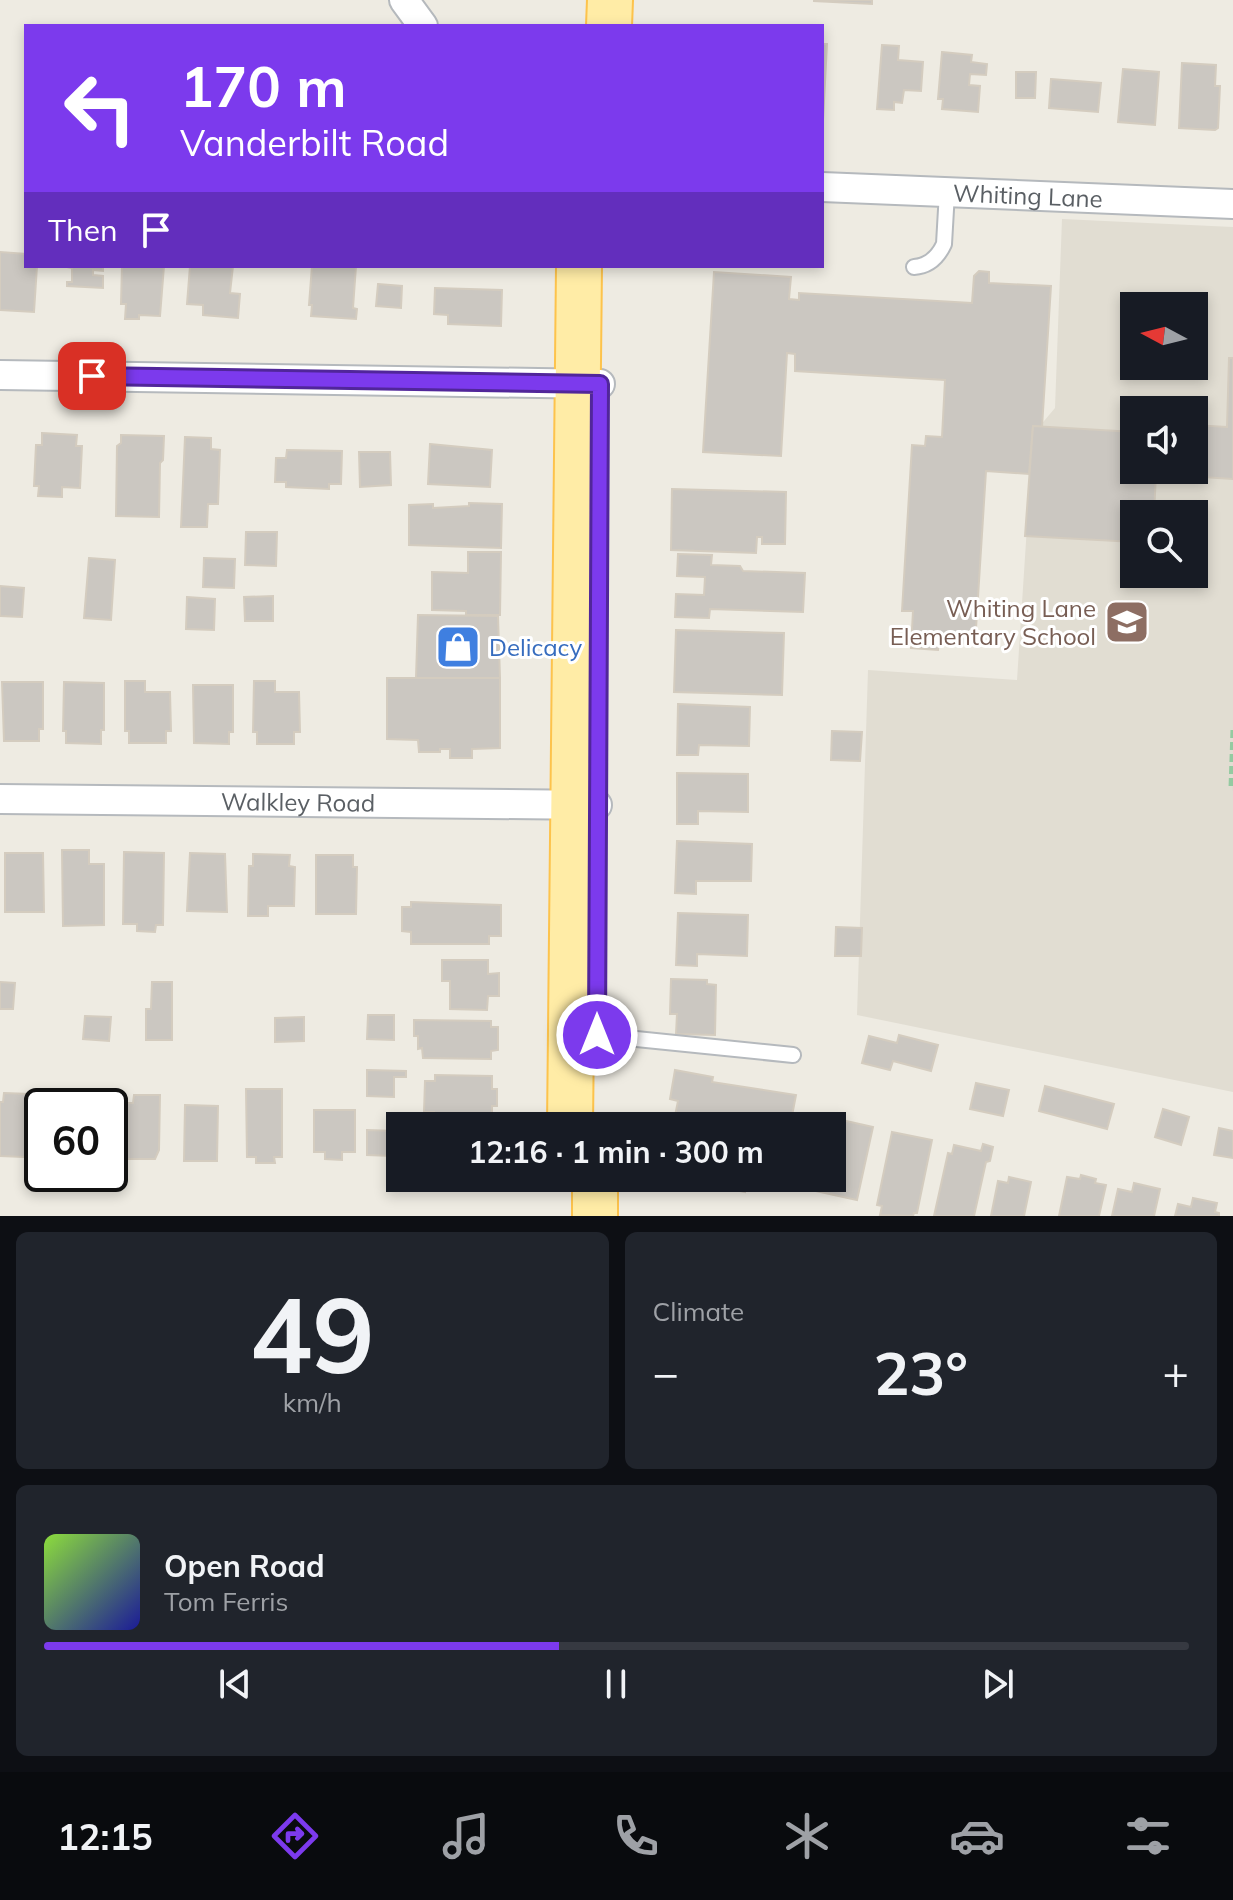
<!DOCTYPE html>
<html lang="en">
<head>
<meta charset="utf-8">
<style>
  body { margin:0; font-family:Mulish,sans-serif; background:#20242c; color:#f1f3f6; height:100vh; display:flex; flex-direction:column; font-size:30px; white-space:nowrap }
  * { box-sizing:border-box; margin:0 }
  p { font-size:26px; color:#9ea1a6 }
  .icon { flex:none; width:44px; height:44px; fill:none; stroke:currentColor; stroke-width:2; stroke-linecap:round; stroke-linejoin:round }
  .map { position:relative; height:1216px; overflow:hidden }
  .sheet { display:flex; flex-direction:column; gap:16px; padding:16px; background:#0d0f14; flex:1 }
  .sheet>* { flex:none }
  .guide { position:absolute; left:24px; top:24px; width:800px; height:244px; border-radius:0px; box-shadow:0 4px 12px #0003; background:#7c3aed; color:#fff; overflow:hidden }
  .needle { width:52px; rotate:277deg }
  .tools { position:absolute; left:1120px; top:292px; display:grid; gap:16px }
  .tools a { display:grid; place-items:center; width:88px; height:88px; border-radius:0px; background:#171b24; box-shadow:0 4px 12px #0003; font-size:40px }
  .speed { position:absolute; left:24px; top:1088px; display:flex; gap:16px; font-size:40px; font-weight:700; text-align:center }
  .speed>* { display:grid; place-content:center; width:104px; height:104px; border-radius:50%; background:#171b24; box-shadow:0 4px 12px #0003; line-height:1 }
  .speed .limit { border:4px solid #111; border-radius:12px; background:#fff; color:#111 }
  .pin { position:absolute; display:grid; place-items:center; width:68px; height:68px; color:#fff; margin:-34px; border-radius:16px; box-shadow:0 4px 12px #0006 }
  .me { position:absolute; width:88px; margin:-44px; rotate:0deg; stroke-linejoin:round; filter:drop-shadow(0 0 6px #0008) }
  .turn { display:flex; align-items:center; gap:28px; height:168px; padding:0 24px; font-size:36px }
  .turn .icon { width:104px; height:104px; stroke-width:2.5 }
  .turn b { display:block; font-size:56px; line-height:68px }
  .then { display:flex; align-items:center; height:76px; padding:0 24px; background:#0003; gap:16px; font-size:30px }
  .big { font-size:60px; font-weight:700; line-height:1.1 }
  .sheet .tile { flex:1; display:flex; flex-direction:column; justify-content:center; gap:12px; min-width:0; padding:0 28px; border-radius:12px; background:#20242c }
  .sheet .dial { align-items:center; gap:0 }
  .dial b { font-size:104px; line-height:1 }
  .song { display:flex; align-items:center; gap:24px }
  .cover { width:96px; height:96px; border-radius:12px; background:linear-gradient(135deg,hsl(90 70% 55%),hsl(240 70% 35%)) }
  .played { height:8px; border-radius:4px; background:linear-gradient(90deg,#7c3aed 45%,#363941 45%) }
  .keys { display:flex; justify-content:space-around; direction:ltr }
  .heat { display:flex; justify-content:space-between; align-items:center; font-size:44px; direction:ltr }
  .sheet .tiles { flex:1; display:grid; gap:16px; grid-template-columns:1fr 1fr }
  .tile:last-child { grid-column:span 2 }
  .trip { position:absolute; left:386px; top:1112px; width:460px; height:80px; border-radius:0px; background:#171b24; box-shadow:0 4px 12px #0003; font-weight:700; line-height:80px; text-align:center }
  .tabs { display:flex; height:128px; justify-content:space-around; align-items:center; background:#090b0e; color:#9ea1a6 }
  .tabs .icon { width:56px; height:56px }
  .tabs .current { color:#7c3aed }
  .tabs b { font-size:36px; color:#f1f3f6 }
  .map>svg:first-child { display:block }
  .education { fill:#e1ddd2; fill-rule:evenodd }
  .building { fill:#cbc7c1; stroke:#d4ccbf; stroke-width:2 }
  .lines { fill:none; stroke-linecap:round; stroke-linejoin:round }
  .lane-casing { stroke:#b5b9bd; stroke-width:18 }
  .street-casing { stroke:#b5b9bd; stroke-width:32 }
  .primary-casing { stroke:#fdc34c; stroke-width:48 }
  .path { stroke:#94caa1; stroke-width:5; stroke-dasharray:8 4; stroke-linecap:butt }
  .lane { stroke:#fff; stroke-width:14 }
  .street { stroke:#fff; stroke-width:28 }
  .primary { stroke:#ffeca6; stroke-width:44 }
  .route-casing { stroke:#51269a; stroke-width:20 }
  .route { stroke:#7c3aed; stroke-width:14 }
  .labels { text-anchor:middle; dominant-baseline:central; stroke-width:6; stroke-linejoin:round; paint-order:stroke }
  .street-label { font-size:24px; fill:#5a5f64; stroke:#fff }
  .education-label { font-size:24px; fill:#785e54; stroke:#fff; text-anchor:end }
  .shop-label { font-size:24px; fill:#366cbe; stroke:#fff; text-anchor:start }
</style>
</head>
<body>
<div class="map">
<svg width="1233" height="1216" viewBox="0 0 1233 1216">
  <rect width="100%" height="100%" fill="#eeebe2"/>
  <path class="education" d="M1062 219 1233 227V1092L857 1015 868 670 1017 680 1033 434 1055 408ZM1134 306H1194V366H1134ZM1134 410H1194V470H1134ZM1134 514H1194V574H1134Z"/>
  <g class="building">
    <polygon points="814,0 872,0 872,4 814,1"/>
    <polygon points="822,44 827,44 823,120 822,120"/>
    <polygon points="882,45 899,46 898,60 923,62 921,91 904,90 902,103 894,102 894,110 877,109"/>
    <polygon points="942,52 972,55 971,62 987,64 986,75 970,74 969,85 980,86 978,112 942,109 943,99 938,99"/>
    <polygon points="1182,63 1216,65 1215,86 1220,86 1218,128 1215,130 1179,128"/>
    <polygon points="1123,69 1159,72 1155,125 1118,122"/>
    <polygon points="1016,72 1036,72 1035,98 1016,98"/>
    <polygon points="1051,79 1101,83 1098,112 1049,108"/>
    <polygon points="0,252 26,254 26,266 37,266 34,312 0,310"/>
    <polygon points="62,266 103,266 103,271 93,270 93,275 103,276 103,288 67,286 67,282 72,282 72,268"/>
    <polygon points="122,266 164,266 160,316 139,315 139,319 125,319 126,304 121,304"/>
    <polygon points="190,266 233,266 230,293 240,294 238,318 203,315 203,305 187,304"/>
    <polygon points="312,266 356,266 353,308 357,309 356,319 311,316 312,305 309,305"/>
    <polygon points="979,271 989,272 989,283 1051,286 1042,427 1033,426 1029,474 986,471 975,644 939,642 938,650 911,648 913,611 902,611 912,445 925,446 926,436 942,437 945,380 795,371 795,354 787,353 781,456 703,452 714,272 791,277 789,299 799,300 799,293 972,303 974,276"/>
    <polygon points="378,284 402,286 401,308 376,306"/>
    <polygon points="435,288 502,290 501,326 448,324 448,315 434,314"/>
    <polygon points="1229,358 1233,358 1233,479 1156,474 1154,514 1134,514 1134,542 1025,536 1033,426 1134,432 1134,470 1194,470 1194,425 1227,427"/>
    <polygon points="42,433 77,435 76,446 82,446 80,488 62,487 62,497 38,496 39,486 34,486 36,445 42,445"/>
    <polygon points="121,435 164,436 163,460 160,463 159,517 116,516 117,446 121,443"/>
    <polygon points="185,437 211,438 211,449 220,450 218,504 208,504 207,527 181,527"/>
    <polygon points="430,444 492,450 490,487 428,484"/>
    <polygon points="287,450 342,451 341,484 329,484 329,489 286,487 286,482 275,482 276,458 286,458"/>
    <polygon points="359,452 390,452 391,485 360,487"/>
    <polygon points="672,489 786,492 785,544 762,544 762,537 757,537 756,553 671,550"/>
    <polygon points="469,503 502,504 501,548 409,545 409,505 433,504 433,508 469,506"/>
    <polygon points="246,532 277,532 276,566 245,565"/>
    <polygon points="468,552 501,552 500,615 466,615 466,611 432,610 432,572 468,573"/>
    <polygon points="678,554 712,555 711,565 740,566 743,571 805,573 803,612 710,609 709,618 675,617 676,594 704,595 705,577 677,576"/>
    <polygon points="89,558 115,560 111,620 84,618"/>
    <polygon points="204,558 235,559 234,588 203,587"/>
    <polygon points="0,586 24,588 22,617 0,616"/>
    <polygon points="273,596 273,621 245,621 244,597"/>
    <polygon points="187,597 215,599 214,630 186,629"/>
    <polygon points="418,615 498,616 500,678 416,678"/>
    <polygon points="676,630 784,633 782,695 674,692"/>
    <polygon points="387,678 500,678 500,748 472,749 472,758 450,758 450,749 440,749 440,752 419,752 418,740 387,739"/>
    <polygon points="125,681 145,681 145,692 170,692 171,731 166,731 166,743 129,743 129,731 125,731"/>
    <polygon points="254,681 275,681 275,692 299,692 300,732 294,732 294,744 257,744 257,732 253,732"/>
    <polygon points="2,682 43,682 43,729 39,729 39,741 4,741"/>
    <polygon points="64,682 104,683 104,730 101,730 101,744 66,743 66,731 63,731"/>
    <polygon points="193,685 233,685 233,732 229,732 229,744 194,743"/>
    <polygon points="678,704 750,707 749,746 699,745 698,755 677,755"/>
    <polygon points="832,731 862,732 860,761 831,760"/>
    <polygon points="677,773 748,774 748,812 698,811 698,824 677,824"/>
    <polygon points="677,841 752,844 751,881 696,881 696,894 675,893"/>
    <polygon points="62,850 89,850 89,864 104,864 104,925 63,926"/>
    <polygon points="124,852 164,853 163,925 156,925 155,932 137,931 137,924 123,924"/>
    <polygon points="5,853 43,853 44,912 5,912"/>
    <polygon points="190,853 225,854 227,912 187,911"/>
    <polygon points="253,854 290,855 289,866 295,867 294,906 268,906 268,916 248,916 249,866 253,866"/>
    <polygon points="316,855 353,855 353,867 357,867 356,914 316,914"/>
    <polygon points="411,902 501,905 501,936 489,936 489,944 411,944 411,932 402,931 402,907 411,907"/>
    <polygon points="678,913 748,915 747,956 697,954 697,966 676,965"/>
    <polygon points="836,927 862,928 861,956 835,956"/>
    <polygon points="442,960 488,960 488,974 499,973 499,996 488,996 487,1010 450,1009 450,981 442,981"/>
    <polygon points="671,979 707,980 707,984 716,985 715,1035 676,1034 677,1014 670,1014"/>
    <polygon points="0,982 15,983 13,1009 0,1009"/>
    <polygon points="152,982 172,982 172,1040 146,1040 146,1009 151,1009"/>
    <polygon points="368,1015 394,1015 394,1040 367,1039"/>
    <polygon points="85,1016 111,1017 109,1041 83,1039"/>
    <polygon points="304,1017 304,1041 275,1042 275,1018"/>
    <polygon points="414,1020 491,1021 491,1027 498,1027 498,1050 491,1051 491,1059 423,1058 422,1048 418,1049 418,1036 414,1036"/>
    <polygon points="899,1035 938,1045 931,1071 893,1061 890,1070 862,1063 869,1036 897,1043"/>
    <polygon points="367,1070 406,1071 406,1077 394,1077 394,1097 367,1096"/>
    <polygon points="675,1070 713,1077 712,1082 796,1095 790,1126 673,1126 678,1101 670,1099"/>
    <polygon points="435,1075 492,1076 492,1089 497,1089 497,1106 492,1106 492,1119 434,1118 434,1112 424,1112 425,1081 435,1081"/>
    <polygon points="976,1083 1009,1090 1003,1116 970,1109"/>
    <polygon points="1045,1086 1114,1104 1107,1129 1039,1111"/>
    <polygon points="246,1089 282,1089 282,1157 274,1157 275,1163 256,1163 256,1157 247,1157"/>
    <polygon points="73,1092 99,1093 99,1106 63,1106 63,1099 73,1099"/>
    <polygon points="4,1093 30,1094 27,1152 24,1157 0,1156 0,1102 3,1102"/>
    <polygon points="134,1095 160,1095 159,1150 155,1159 125,1159 121,1149 121,1103 133,1103"/>
    <polygon points="185,1105 218,1106 217,1161 184,1161"/>
    <polygon points="1163,1109 1189,1117 1181,1145 1155,1137"/>
    <polygon points="314,1110 355,1110 355,1152 342,1152 342,1160 325,1159 325,1152 314,1152"/>
    <polygon points="833,1118 873,1127 857,1200 811,1190 813,1178 832,1178"/>
    <polygon points="1219,1128 1233,1131 1233,1158 1214,1155"/>
    <polygon points="367,1130 394,1131 393,1156 367,1155"/>
    <polygon points="892,1132 932,1140 917,1213 914,1213 913,1216 880,1215 882,1206 877,1205"/>
    <polygon points="983,1144 993,1147 990,1161 986,1162 974,1216 934,1216 948,1153 952,1154 954,1145 981,1151"/>
    <polygon points="1081,1175 1096,1179 1095,1183 1106,1185 1099,1216 1059,1216 1067,1177 1080,1179"/>
    <polygon points="1009,1177 1031,1182 1024,1216 991,1216 998,1181 1008,1183"/>
    <polygon points="677,1178 747,1178 745,1192 714,1186 715,1182"/>
    <polygon points="1134,1183 1160,1189 1154,1216 1112,1216 1118,1189 1132,1192"/>
    <polygon points="1193,1198 1217,1203 1215,1212 1219,1213 1219,1216 1175,1216 1178,1204 1191,1207"/>
  </g>
  <g class="lines">
    <g class="lane-casing">
      <g id="lane">
        <path d="M914 267C929 266 938 257 944 244L947 192"/>
        <polyline points="597,1035 793,1055"/>
      </g>
    </g>
    <g class="street-casing">
      <g id="street">
        <polyline points="404,0 423,26"/>
        <path id="s1" d="M822 187 1233 204"/>
        <polyline points="0,375 600,384"/>
        <path id="s2" d="M0 799 597 805"/>
      </g>
    </g>
    <g class="primary-casing">
      <g id="primary">
        <polyline points="609,26 610,0"/>
        <polyline points="570,1126 579,266"/>
        <polyline points="595,1216 595,1178"/>
      </g>
    </g>
    <polyline class="path" points="1233,730 1231,788 1233,788"/>
    <use href="#lane" class="lane"/>
    <use href="#street" class="street"/>
    <use href="#primary" class="primary"/>
  </g>
  <g class="lines">
    <g class="route-casing">
      <polyline id="route" points="92,376 600,384 597,1035"/>
    </g>
    <use href="#route" class="route"/>
  </g>
  <defs>
    <g id="school-square" transform="scale(2.3)"><rect x="-9" y="-9" width="18" height="18" rx="4" fill="#8d6e63" stroke="#fff"/><path d="M0-5L7-2L0 1L-7-2ZM-4 1L0 2.5L4 1V4Q0 6-4 4Z" fill="#fff"/></g>
    <g id="shop-square" transform="scale(2.3)"><rect x="-9" y="-9" width="18" height="18" rx="4" fill="#3f7fe0" stroke="#fff"/><path d="M-5-2.5h2.3a2.7 3.5 0 0 1 5.4 0H5L5.5 6h-11ZM-1.5-2.5h3a1.5 2.3 0 0 0-3 0Z" fill="#fff"/></g>
  </defs>
  <g fill-rule="evenodd">
    <use href="#school-square" x="1127" y="622"/>
    <use href="#shop-square" x="458" y="647"/>
  </g>
  <g class="labels">
    <g class="street-label">
      <text stroke="none"><textPath href="#s1" startOffset="206">Whiting Lane</textPath></text>
      <text stroke="none"><textPath href="#s2" startOffset="298">Walkley Road</textPath></text>
    </g>
    <g class="education-label">
      <text x="1096" y="608">Whiting Lane<tspan x="1096" dy="28">Elementary School</tspan></text>
    </g>
    <g class="shop-label">
      <text x="489" y="647">Delicacy</text>
    </g>
  </g>
</svg>
<div class="tools">
<a><svg class="needle" viewBox="-14 -14 28 28"><path d="M0-13l5 13h-10z" fill="#e53935"/><path d="M0 13l5-13h-10z" fill="#9ea1a6"/></svg></a>
<a><svg class="icon" aria-label="sound" viewBox="0 0 24 24"><path d="M4 9h4l5-4v14l-5-4H4zM17 9q2 3 0 6"/></svg></a>
<a><svg class="icon" aria-label="search" viewBox="0 0 24 24"><circle cx="10" cy="10" r="6"/><path d="M15 15l6 6"/></svg></a>
</div>
<div class="speed"><div class="limit">60</div></div>
<div class="pin" style="left:92px;top:376px;background:#d93025"><svg class="icon" aria-label="arrive" viewBox="0 0 24 24"><path d="M6 21V4h12l-3 4 3 4H6"/></svg></div>
<svg class="me" style="left:597px;top:1035px" viewBox="-20 -20 40 40"><circle r="17" fill="#7c3aed" stroke="#fff" stroke-width="3"/><path d="M0-11L8 9 0 5-8 9z" fill="#fff"/></svg>
<div class="trip">12:16 · 1 min · 300 m</div>
<div class="guide">
<div class="turn"><svg class="icon" aria-label="left" viewBox="0 0 24 24"><path d="M17 20v-9H6M10 6l-5 5 5 5"/></svg><div><b>170 m</b>Vanderbilt Road</div></div>
<div class="then">Then<svg class="icon" aria-label="arrive" viewBox="0 0 24 24"><path d="M6 21V4h12l-3 4 3 4H6"/></svg></div>
</div>
</div>
<section class="sheet">
<div class="tiles">
<div class="tile dial"><b>49</b><p>km/h</p></div>
<div class="tile"><p>Climate</p>
<div class="heat"><a>−</a><b class="big">23°</b><a>+</a></div>
</div>
<div class="tile">
<div class="song"><i class="cover"></i><div><b>Open Road</b><p>Tom Ferris</p></div></div>
<div class="played"></div>
<div class="keys"><svg class="icon" aria-label="previous" viewBox="0 0 24 24"><path d="M18 5L8 12l10 7zM5 5v14"/></svg><svg class="icon" aria-label="pause" viewBox="0 0 24 24"><path d="M8 5v14M16 5v14"/></svg><svg class="icon" aria-label="next" viewBox="0 0 24 24"><path d="M6 5l10 7-10 7zM19 5v14"/></svg></div>
</div>
</div>
</section>
<nav class="tabs">
<b>12:15</b>
<svg class="icon current" aria-label="directions" viewBox="0 0 24 24"><path d="M12 3l9 9-9 9-9-9zM9 14v-3h6M13 9l2 2-2 2"/></svg>
<svg class="icon" aria-label="music" viewBox="0 0 24 24"><path d="M9 18V5l10-2v13"/><circle cx="6" cy="18" r="3"/><circle cx="16" cy="16" r="3"/></svg>
<svg class="icon" aria-label="phone" viewBox="0 0 24 24"><path d="M5 4h4l2 5-3 2q2 4 5 5l2-3 5 2v4C11 20 4 13 5 4z"/></svg>
<svg class="icon" aria-label="climate" viewBox="0 0 24 24"><path d="M12 3v18M4 7l16 10M4 17L20 7"/></svg>
<svg class="icon" aria-label="car" viewBox="0 0 24 24"><path d="M5 17H2v-5l4-1 3-4h7l3 4 3 1v5h-3M9 17h6M6 11h13"/><circle cx="7" cy="17" r="2"/><circle cx="17" cy="17" r="2"/></svg>
<svg class="icon" aria-label="filters" viewBox="0 0 24 24"><path d="M4 7h16M4 17h16"/><circle cx="9" cy="7" r="2"/><circle cx="15" cy="17" r="2"/></svg>
</nav>
</body>
</html>
